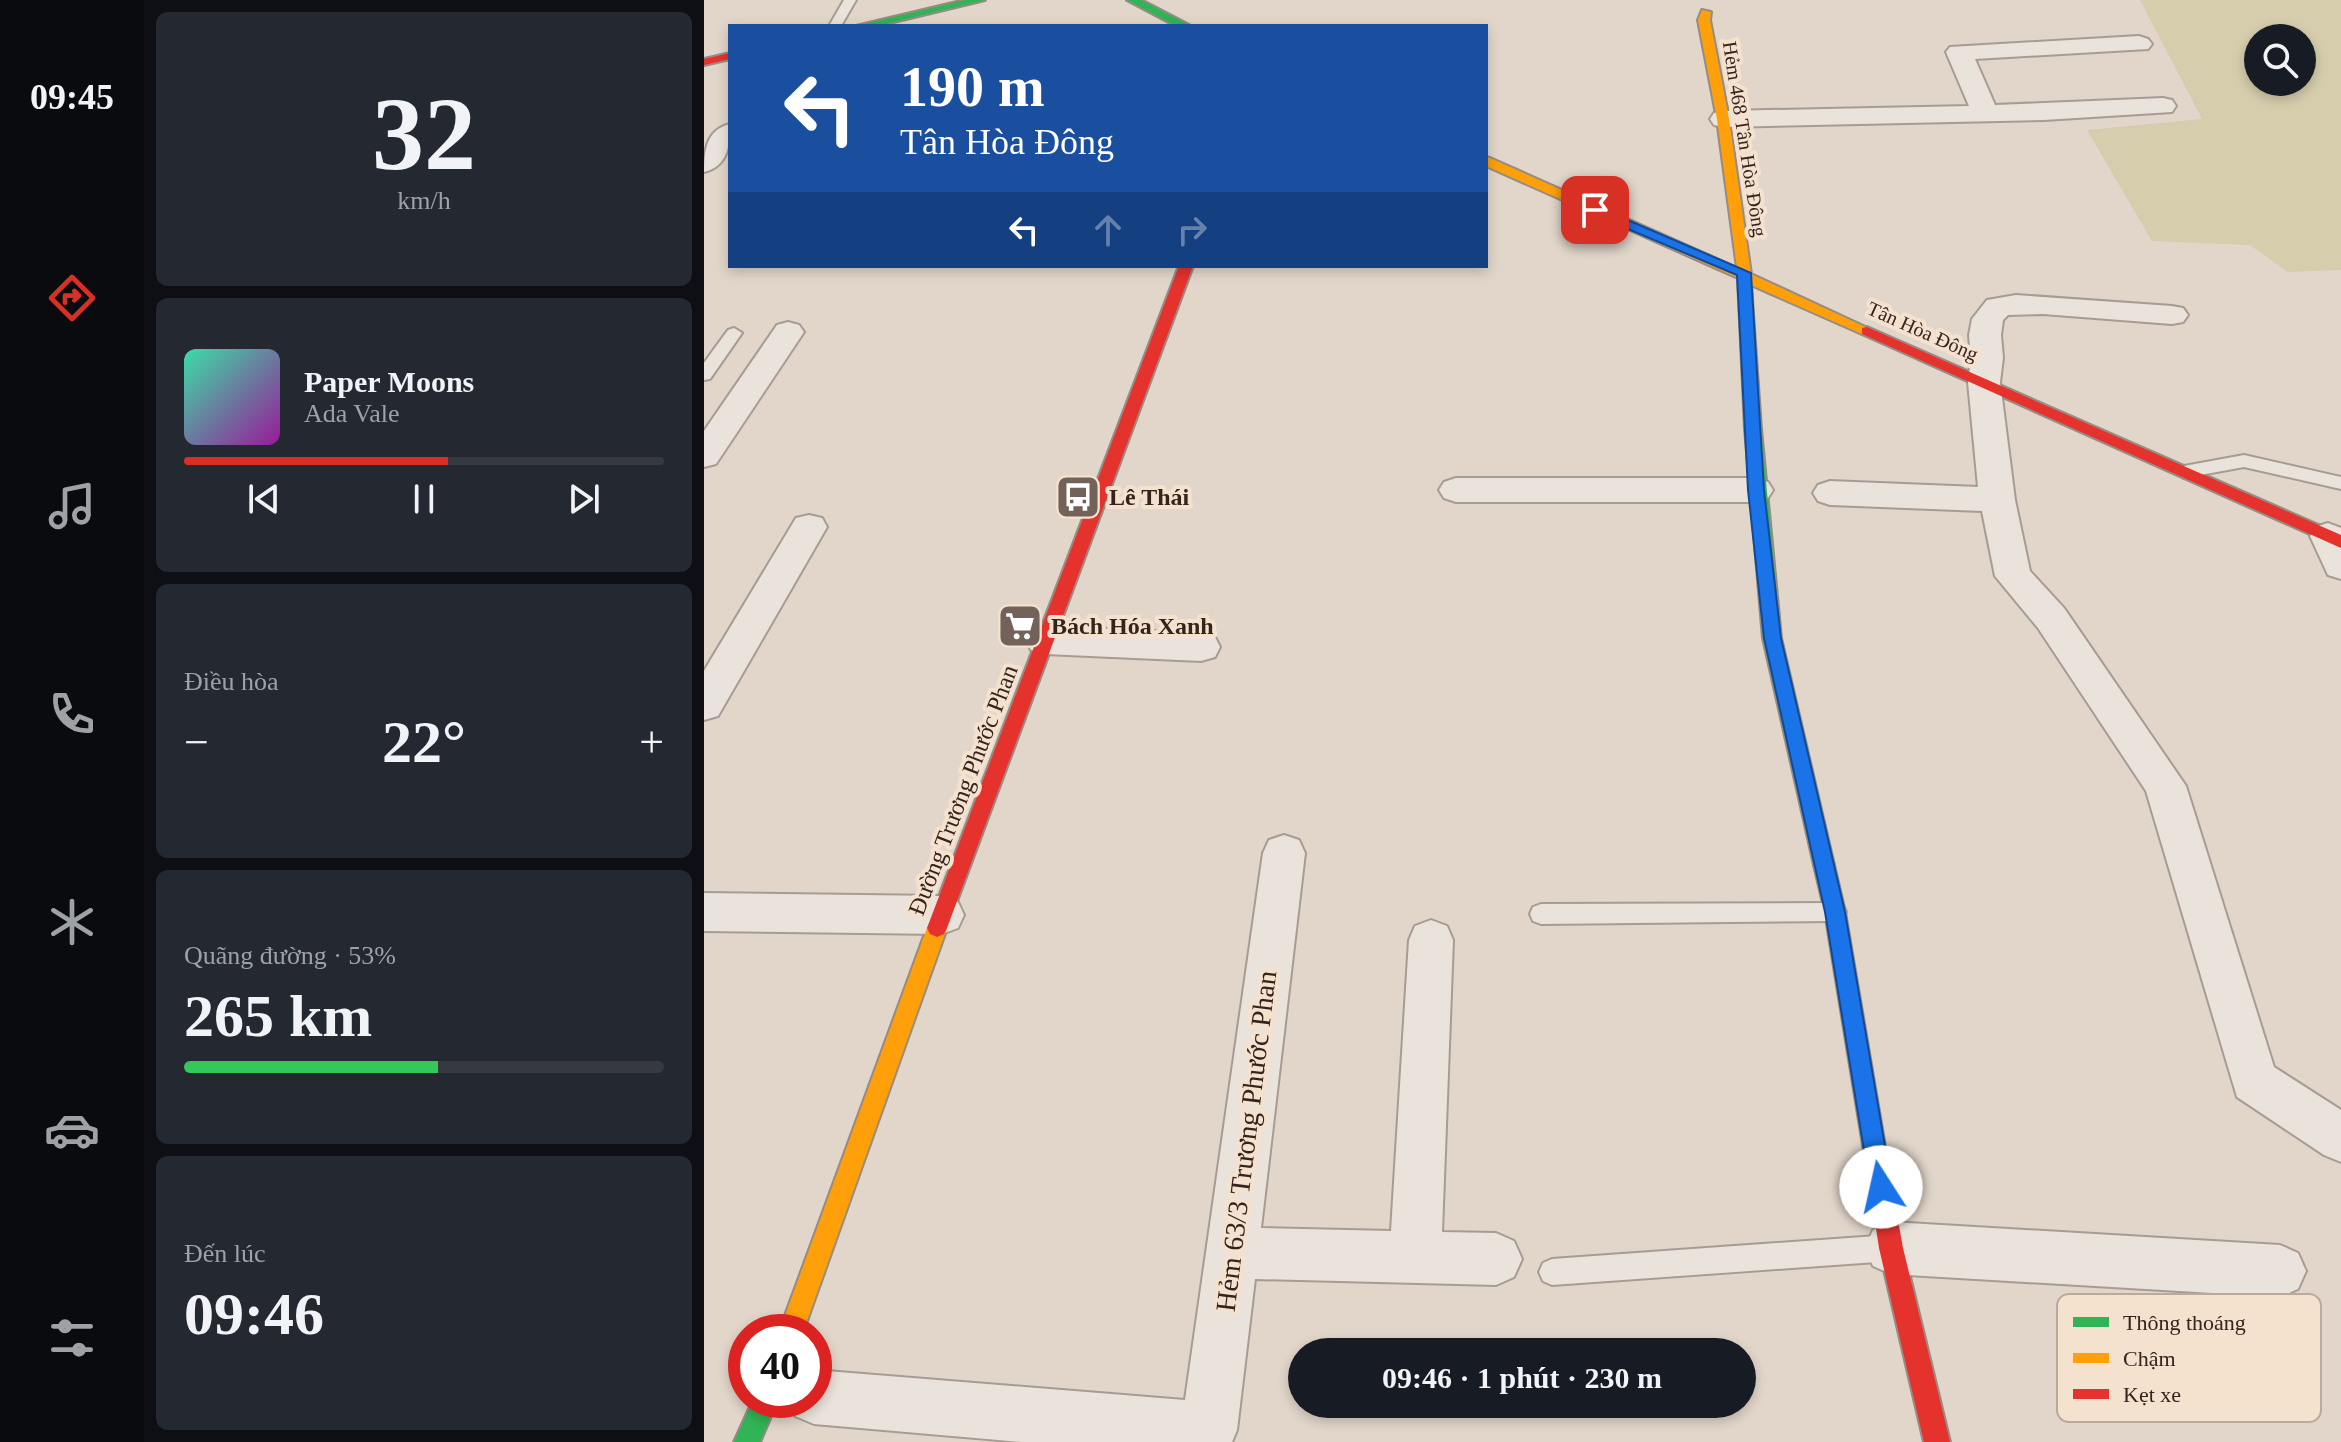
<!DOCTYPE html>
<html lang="vi">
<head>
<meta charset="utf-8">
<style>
  body { margin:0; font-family:"Times New Roman",serif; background:#242831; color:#f1f3f6; height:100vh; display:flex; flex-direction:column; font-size:30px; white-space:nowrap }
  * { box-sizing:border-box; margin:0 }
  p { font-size:26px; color:#9ea1a6 }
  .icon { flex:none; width:44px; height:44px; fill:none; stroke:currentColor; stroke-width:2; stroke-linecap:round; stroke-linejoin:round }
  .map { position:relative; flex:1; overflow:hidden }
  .drawer { display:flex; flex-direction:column; gap:12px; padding:12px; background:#0d0f14; width:560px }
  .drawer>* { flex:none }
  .top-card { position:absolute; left:24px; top:24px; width:760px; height:244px; border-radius:0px; box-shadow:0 4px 12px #0003; background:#1a4fa0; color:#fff; overflow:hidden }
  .buttons { position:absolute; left:1540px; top:24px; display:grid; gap:16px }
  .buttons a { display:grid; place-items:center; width:72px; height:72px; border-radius:50%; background:#171b24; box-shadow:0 4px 12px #0003; font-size:40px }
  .speed { position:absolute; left:24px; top:1314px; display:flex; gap:16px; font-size:40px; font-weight:700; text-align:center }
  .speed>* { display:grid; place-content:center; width:104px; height:104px; border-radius:50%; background:#171b24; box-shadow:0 4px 12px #0003; line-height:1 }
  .speed .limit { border:12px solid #d22; background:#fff; color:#111 }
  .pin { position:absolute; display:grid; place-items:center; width:68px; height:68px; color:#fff; margin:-34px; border-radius:16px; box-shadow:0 4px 12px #0006 }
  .me { position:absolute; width:88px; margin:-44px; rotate:350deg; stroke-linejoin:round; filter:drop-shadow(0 0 6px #0008) }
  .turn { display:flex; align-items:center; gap:28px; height:168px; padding:0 40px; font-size:36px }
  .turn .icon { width:104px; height:104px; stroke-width:2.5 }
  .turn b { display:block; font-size:56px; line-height:68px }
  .lanes { display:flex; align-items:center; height:76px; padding:0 40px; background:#0003; justify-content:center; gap:40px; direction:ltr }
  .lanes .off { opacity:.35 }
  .big { font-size:60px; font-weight:800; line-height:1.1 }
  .drawer .widget { flex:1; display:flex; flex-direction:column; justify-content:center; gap:12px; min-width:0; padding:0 28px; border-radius:12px; background:#242831 }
  .drawer .dial { align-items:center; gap:0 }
  .dial b { font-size:104px; line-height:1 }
  .song { display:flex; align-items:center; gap:24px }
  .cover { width:96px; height:96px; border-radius:12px; background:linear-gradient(135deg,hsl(160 70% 55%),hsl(300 70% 35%)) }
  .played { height:8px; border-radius:4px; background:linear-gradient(90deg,#d93025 55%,#363941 55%) }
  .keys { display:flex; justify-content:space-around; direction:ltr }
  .heat { display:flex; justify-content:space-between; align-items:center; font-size:44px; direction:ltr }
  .charge { height:12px; border-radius:6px; background:linear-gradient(90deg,#34c759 53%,#363941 0) }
  .trip { position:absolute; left:584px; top:1338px; width:468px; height:80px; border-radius:40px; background:#171b24; box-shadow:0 4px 12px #0003; font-weight:800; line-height:80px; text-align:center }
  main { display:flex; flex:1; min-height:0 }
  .dock { display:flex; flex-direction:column; width:144px; justify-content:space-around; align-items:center; background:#090b0e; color:#9ea1a6 }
  .dock .icon { width:56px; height:56px }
  .dock .on { color:#d93025 }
  .dock b { font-size:36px; color:#f1f3f6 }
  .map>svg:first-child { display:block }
  .green { fill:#d5cdac; fill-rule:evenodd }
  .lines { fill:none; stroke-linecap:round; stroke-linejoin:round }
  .lane-casing { stroke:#a79c94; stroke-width:4 }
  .street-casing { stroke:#a79c94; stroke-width:4 }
  .fast-casing { stroke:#978c84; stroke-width:4 }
  .slow-casing { stroke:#978c84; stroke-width:4 }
  .jam-casing { stroke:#978c84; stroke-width:4 }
  .lane { fill:#eae3dc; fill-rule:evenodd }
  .street { fill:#eae3dc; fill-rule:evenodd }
  .fast { fill:#30b455; fill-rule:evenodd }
  .slow { fill:#ff9f0a; fill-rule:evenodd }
  .jam { fill:#e5322d; fill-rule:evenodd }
  .route { fill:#1a73e8; stroke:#114b97; stroke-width:2 }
  .labels { text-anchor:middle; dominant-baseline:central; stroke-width:8; stroke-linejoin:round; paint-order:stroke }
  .far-street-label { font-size:20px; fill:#35231d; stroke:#f4e2cf }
  .poi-label { font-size:24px; font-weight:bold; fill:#35231d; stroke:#f4e2cf; text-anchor:start }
  .street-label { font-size:24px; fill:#35231d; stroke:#f4e2cf }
  .near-street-label { font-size:28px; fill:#35231d; stroke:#f4e2cf }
  .key { fill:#f4e2cf; stroke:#bba99a; stroke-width:2 }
  .key-label { font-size:22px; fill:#35231d }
</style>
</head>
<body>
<main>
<nav class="dock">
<b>09:45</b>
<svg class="icon on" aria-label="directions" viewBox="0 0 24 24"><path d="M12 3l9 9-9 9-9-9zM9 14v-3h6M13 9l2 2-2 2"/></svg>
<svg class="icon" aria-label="music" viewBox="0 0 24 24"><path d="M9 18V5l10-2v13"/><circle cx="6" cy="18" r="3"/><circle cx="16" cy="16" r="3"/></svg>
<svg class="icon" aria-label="phone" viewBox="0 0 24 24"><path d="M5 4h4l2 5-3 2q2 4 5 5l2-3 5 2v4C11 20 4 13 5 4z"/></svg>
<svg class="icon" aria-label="climate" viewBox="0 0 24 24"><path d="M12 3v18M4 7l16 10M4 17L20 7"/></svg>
<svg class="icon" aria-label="car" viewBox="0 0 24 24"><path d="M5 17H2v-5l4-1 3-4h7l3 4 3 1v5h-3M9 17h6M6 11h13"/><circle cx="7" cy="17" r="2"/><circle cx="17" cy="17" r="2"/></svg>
<svg class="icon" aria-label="filters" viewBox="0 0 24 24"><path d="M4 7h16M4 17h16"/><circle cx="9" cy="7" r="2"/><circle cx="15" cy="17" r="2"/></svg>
</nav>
<section class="drawer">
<div class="widget dial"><b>32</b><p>km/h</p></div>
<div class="widget">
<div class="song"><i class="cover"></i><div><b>Paper Moons</b><p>Ada Vale</p></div></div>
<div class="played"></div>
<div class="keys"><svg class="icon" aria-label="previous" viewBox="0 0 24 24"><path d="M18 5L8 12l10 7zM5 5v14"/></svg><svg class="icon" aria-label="pause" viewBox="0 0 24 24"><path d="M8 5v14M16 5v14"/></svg><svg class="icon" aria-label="next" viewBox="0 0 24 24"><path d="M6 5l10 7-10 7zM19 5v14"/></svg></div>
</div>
<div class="widget"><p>Điều hòa</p>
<div class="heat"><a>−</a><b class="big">22°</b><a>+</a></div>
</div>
<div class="widget"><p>Quãng đường · 53%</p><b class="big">265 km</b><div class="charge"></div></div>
<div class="widget"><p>Đến lúc</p><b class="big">09:46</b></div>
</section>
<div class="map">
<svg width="1637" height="1442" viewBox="0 0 1637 1442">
  <rect width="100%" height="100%" fill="#e2d6ca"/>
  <path class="green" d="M1436 0H1637V270L1584 272 1546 245 1448 241 1383 130 1498 119ZM1554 38H1598V82H1554Z"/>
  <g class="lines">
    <g class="lane-casing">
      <g id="lane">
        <polygon points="140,0 152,0 137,26 125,26"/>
        <polygon points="30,328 38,333 6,379 0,380 0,363 24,330"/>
        <polygon points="1540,455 1637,477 1637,489 1540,467 1480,478 1471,472 1480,466"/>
        <polygon points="1131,903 1139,905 1142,912 1139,919 1131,921 837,924 829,921 826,914 829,907 837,904"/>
        <polygon points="1187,1235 1196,1239 1200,1248 1196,1257 1187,1261 848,1285 839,1281 835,1272 839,1263 848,1259"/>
      </g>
    </g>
    <g class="street-casing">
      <g id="street">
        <polygon points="1435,36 1444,39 1448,44 1444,49 1271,59 1291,105 1459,98 1468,100 1472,106 1468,112 1340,120 1019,127 1010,125 1006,119 1010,113 1019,111 1265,106 1242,52 1246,47"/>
        <path d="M26 124C26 145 24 166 0 172 0 151 2 130 26 124Z"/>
        <polygon points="1312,295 1468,306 1479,308 1484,315 1479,322 1468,324 1339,314 1304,315 1299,320 1297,335 1299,358 1296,382 1311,500 1326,571 1360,608 1482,786 1570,1067 1637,1110 1637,1162 1620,1155 1533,1097 1442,791 1334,628 1291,576 1278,511 1126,505 1114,501 1109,493 1114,485 1126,481 1274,487 1264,382 1267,358 1265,335 1268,319 1283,300"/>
        <polygon points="84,322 95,325 100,332 12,464 0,467 0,431 73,325"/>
        <polygon points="752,478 1052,478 1064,482 1069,490 1064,498 1052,502 752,502 740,498 735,490 740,482"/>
        <polygon points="105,515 118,518 123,527 14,716 0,720 0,671 92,518"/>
        <polygon points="1624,523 1637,528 1637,579 1624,575 1606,536 1611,527"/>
        <polygon points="341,626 497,633 511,637 516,647 511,657 497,661 341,654 327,650 322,640 327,630"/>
        <polygon points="580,835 595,840 601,853 557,1228 687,1231 705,940 711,926 727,920 743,926 749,940 738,1232 792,1233 810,1241 818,1259 810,1277 792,1285 551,1279 533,1430 528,1442 318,1442 110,1424 91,1416 84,1400 110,1400 110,1370 481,1400 559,853 565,840"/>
        <polygon points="0,893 238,896 254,902 260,915 254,928 238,934 0,931"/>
        <polygon points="1187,1222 1576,1245 1594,1253 1602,1271 1594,1289 1576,1297 1187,1274 1169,1266 1161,1248 1169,1230"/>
      </g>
    </g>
    <g class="fast-casing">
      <g id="fast">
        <polygon points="261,0 281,0 173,26 152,26"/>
        <polygon points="423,0 437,0 487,26 472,26"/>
        <polygon points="1049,424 1057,429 1077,638 1130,865 1127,871 1120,873 1113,871 1110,865 1059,638 1041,429"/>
        <polygon points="49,1400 74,1400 56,1442 30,1442"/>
      </g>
    </g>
    <g class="slow-casing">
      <g id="slow">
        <polygon points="998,10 1007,12 1006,20 1025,119 1047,274 1170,331 1168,334 1158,334 1047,285 1057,429 1049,434 1041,429 1034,278 782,166 782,157 786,158 1033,268 1013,119 994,20"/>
        <polygon points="1120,857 1127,859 1130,865 1141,912 1185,1170 1182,1178 1174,1181 1166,1178 1163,1170 1121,912 1110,865 1113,859"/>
        <polygon points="233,919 240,922 243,928 99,1332 75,1332 223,928 226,922"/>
      </g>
    </g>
    <g class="jam-casing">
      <g id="jam">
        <polygon points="26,53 26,59 0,65 0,59"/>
        <polygon points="475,266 489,266 243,928 240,934 233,937 226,934 223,928"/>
        <polygon points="1163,327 1637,535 1637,548 1158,334 1158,328"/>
        <polygon points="1174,1159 1182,1162 1185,1170 1199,1248 1246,1442 1220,1442 1175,1248 1163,1170 1166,1162"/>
      </g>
    </g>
    <use href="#lane" class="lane"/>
    <use href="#street" class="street"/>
    <use href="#fast" class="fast"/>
    <use href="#slow" class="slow"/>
    <use href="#jam" class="jam"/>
  </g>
  <polygon class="route" points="891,206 1047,273 1060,490 1077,638 1141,912 1188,1187 1185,1194 1177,1198 1169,1194 1166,1187 1121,912 1060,638 1044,490 1033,275 886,213 884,210"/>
  <defs>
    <g id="bus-square" transform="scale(2.3)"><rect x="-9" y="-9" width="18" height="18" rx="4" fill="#72625a" stroke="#f4e2cf"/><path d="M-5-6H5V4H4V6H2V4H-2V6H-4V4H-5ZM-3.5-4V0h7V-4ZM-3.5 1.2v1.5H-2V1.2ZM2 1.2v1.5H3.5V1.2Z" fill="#fff"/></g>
    <g id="supermarket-square" transform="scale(2.3)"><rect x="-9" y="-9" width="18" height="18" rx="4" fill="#72625a" stroke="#f4e2cf"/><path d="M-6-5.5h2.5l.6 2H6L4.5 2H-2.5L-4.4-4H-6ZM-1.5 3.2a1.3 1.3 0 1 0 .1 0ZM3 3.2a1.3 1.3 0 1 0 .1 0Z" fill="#fff"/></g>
  </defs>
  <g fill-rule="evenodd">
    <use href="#bus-square" x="374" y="497"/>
    <use href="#supermarket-square" x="316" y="626"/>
  </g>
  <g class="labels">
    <g class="far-street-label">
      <text transform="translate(1041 139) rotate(81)">Hẻm 468 Tân Hòa Đông</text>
      <text transform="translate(1219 331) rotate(24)">Tân Hòa Đông</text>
    </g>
    <g class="poi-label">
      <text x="405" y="497">Lê Thái</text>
      <text x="347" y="626">Bách Hóa Xanh</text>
    </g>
    <g class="street-label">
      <text transform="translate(259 790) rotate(-69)">Đường Trương Phước Phan</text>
    </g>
    <g class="near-street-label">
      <text transform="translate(542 1141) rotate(-83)">Hẻm 63/3 Trương Phước Phan</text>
    </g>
  </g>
  <rect x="1353" y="1294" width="264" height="128" rx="12" class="key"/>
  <rect x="1369" y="1317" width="36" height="10" fill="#30b455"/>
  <rect x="1369" y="1353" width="36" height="10" fill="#ff9f0a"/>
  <rect x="1369" y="1389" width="36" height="10" fill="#e5322d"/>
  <g class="key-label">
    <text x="1419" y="1330">Thông thoáng</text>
    <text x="1419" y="1366">Chậm</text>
    <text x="1419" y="1402">Kẹt xe</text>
  </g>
</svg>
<div class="buttons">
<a><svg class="icon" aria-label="search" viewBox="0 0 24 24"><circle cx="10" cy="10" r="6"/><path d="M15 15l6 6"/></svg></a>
</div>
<div class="speed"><div class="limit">40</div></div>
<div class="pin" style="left:891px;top:210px;background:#d93025"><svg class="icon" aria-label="arrive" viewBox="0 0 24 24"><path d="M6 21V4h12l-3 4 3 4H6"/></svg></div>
<svg class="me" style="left:1177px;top:1187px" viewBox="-20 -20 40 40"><circle r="19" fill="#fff"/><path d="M0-13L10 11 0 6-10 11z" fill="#1a73e8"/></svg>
<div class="trip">09:46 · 1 phút · 230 m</div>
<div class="top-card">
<div class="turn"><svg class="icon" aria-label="left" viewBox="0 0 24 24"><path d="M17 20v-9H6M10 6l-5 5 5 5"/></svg><div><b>190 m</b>Tân Hòa Đông</div></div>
<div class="lanes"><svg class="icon" aria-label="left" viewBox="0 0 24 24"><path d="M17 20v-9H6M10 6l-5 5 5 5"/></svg><svg class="icon off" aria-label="ahead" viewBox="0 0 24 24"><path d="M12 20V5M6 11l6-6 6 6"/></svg><svg class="icon off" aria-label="right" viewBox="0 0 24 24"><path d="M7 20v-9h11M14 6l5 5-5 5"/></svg></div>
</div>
</div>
</main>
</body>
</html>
